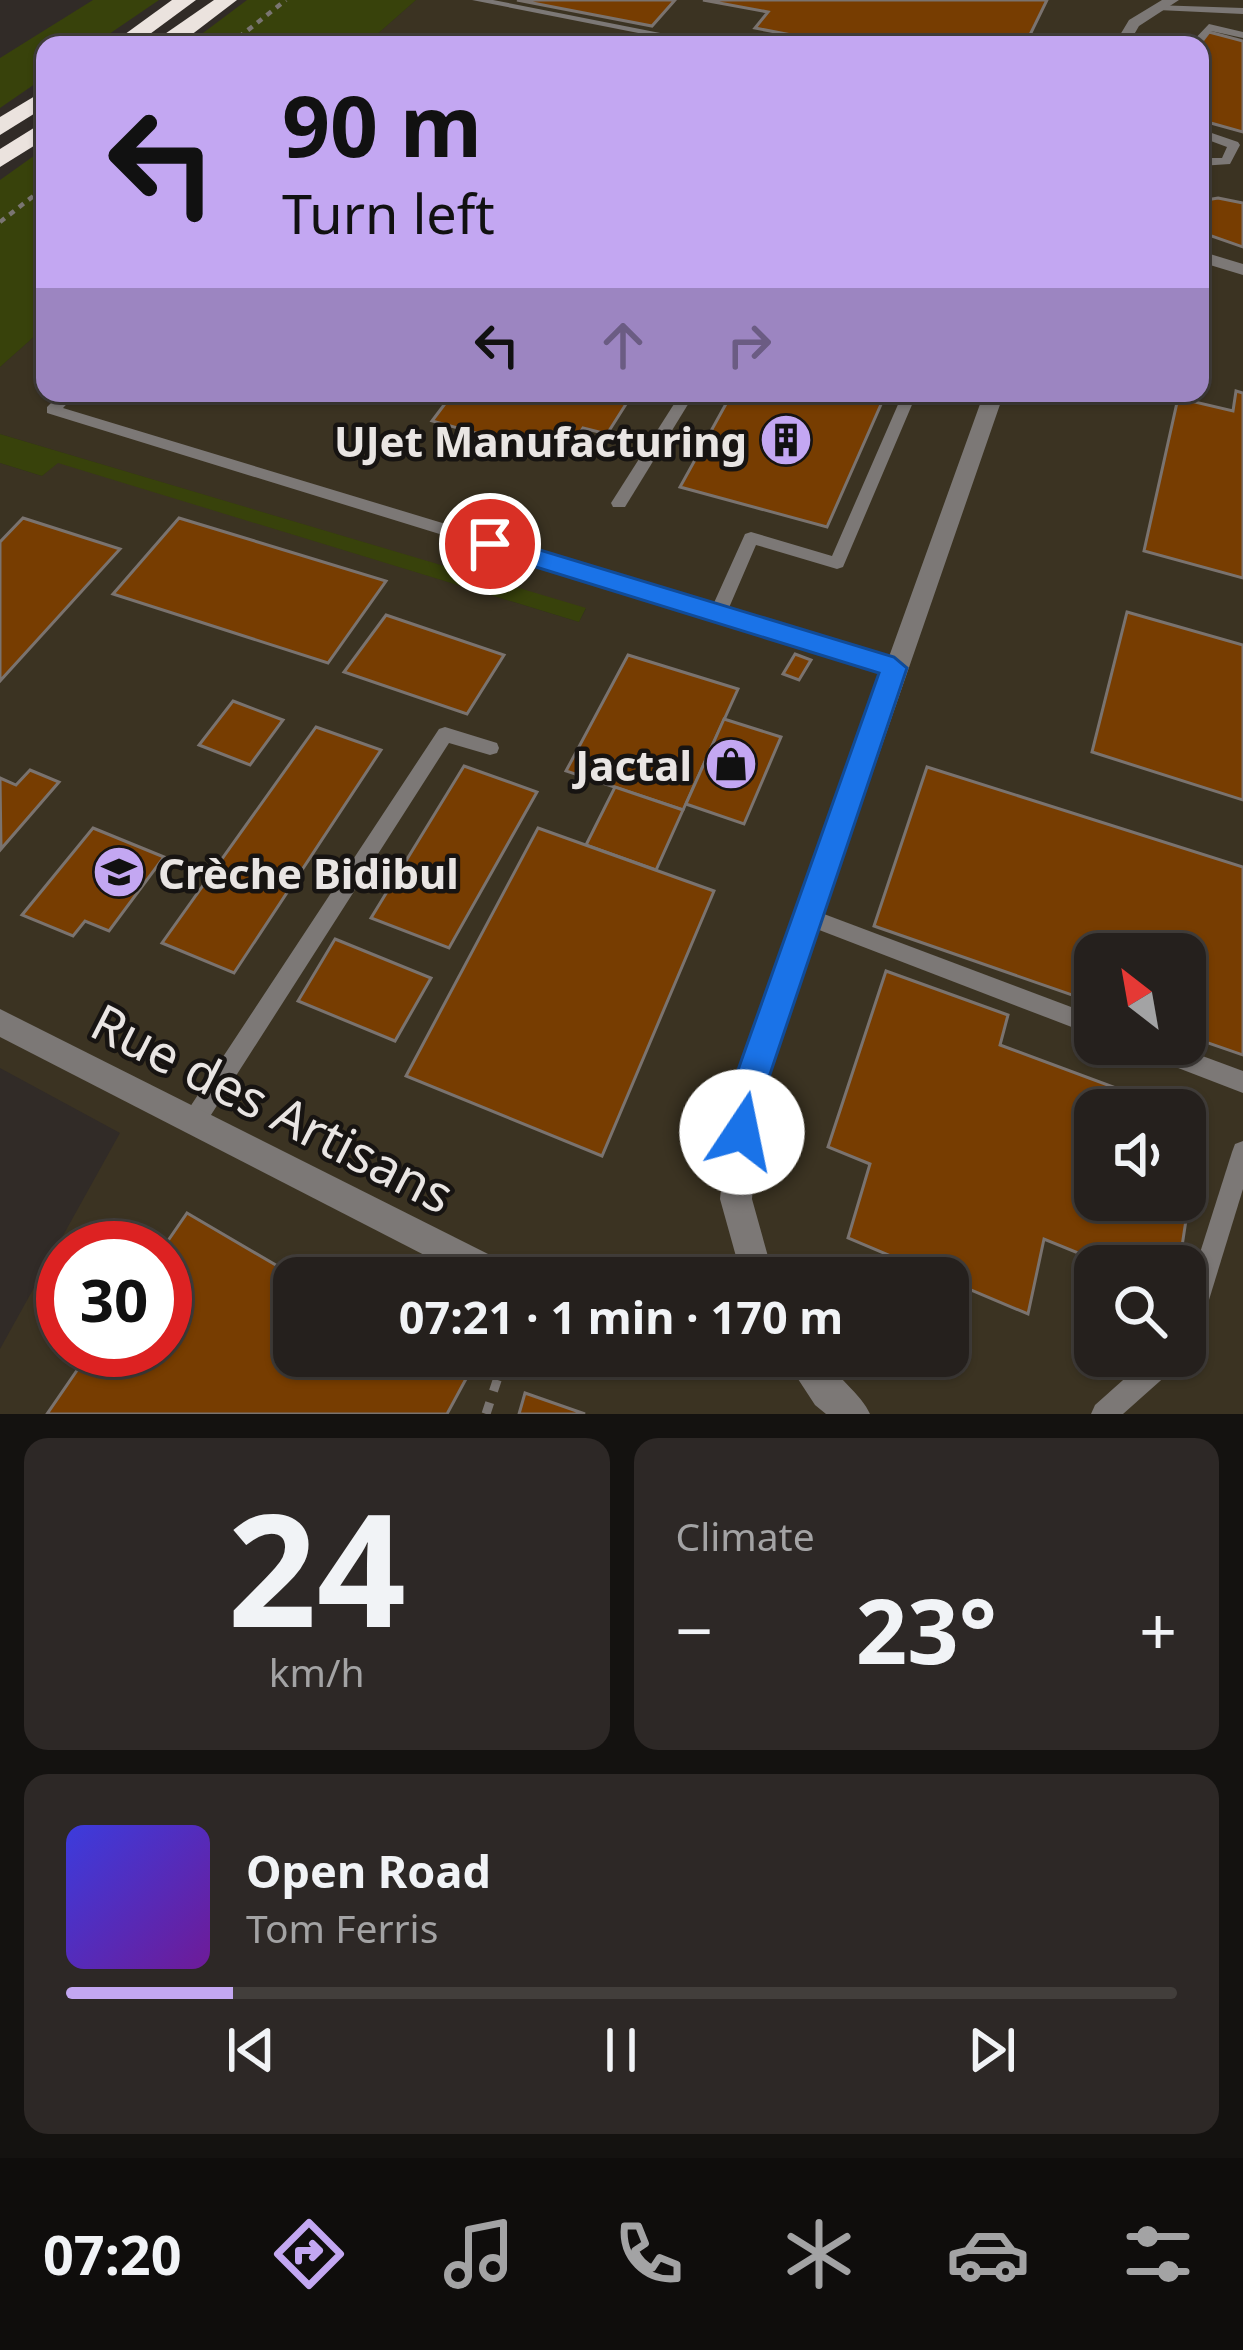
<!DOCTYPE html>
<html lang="en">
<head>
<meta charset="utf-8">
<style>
  body { margin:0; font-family:"Noto Sans",sans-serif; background:#2d2826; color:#f1f3f6; height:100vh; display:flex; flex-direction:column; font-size:45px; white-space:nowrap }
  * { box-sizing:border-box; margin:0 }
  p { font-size:39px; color:#a3a3a4 }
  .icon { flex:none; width:66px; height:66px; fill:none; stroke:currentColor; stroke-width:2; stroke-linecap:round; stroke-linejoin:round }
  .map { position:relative; height:1414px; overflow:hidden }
  .sheet { display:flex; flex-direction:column; gap:24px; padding:24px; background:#141210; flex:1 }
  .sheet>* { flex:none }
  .hud { position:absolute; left:36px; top:36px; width:1173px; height:366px; border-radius:24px; box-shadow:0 3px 9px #0004,0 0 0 3px #423e3b; background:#c3a7f2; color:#111; overflow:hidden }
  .needle { width:78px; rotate:329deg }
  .buttons { position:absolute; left:1074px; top:933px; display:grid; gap:24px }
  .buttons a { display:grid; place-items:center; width:132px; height:132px; border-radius:24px; background:#25201d; box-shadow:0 3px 9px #0004,0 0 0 3px #423e3b; font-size:60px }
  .speed { position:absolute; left:36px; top:1221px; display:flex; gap:24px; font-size:60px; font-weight:700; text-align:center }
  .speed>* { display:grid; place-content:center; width:156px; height:156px; border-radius:50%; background:#25201d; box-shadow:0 3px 9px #0004,0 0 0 3px #423e3b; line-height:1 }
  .speed .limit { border:18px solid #d22; background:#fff; color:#111 }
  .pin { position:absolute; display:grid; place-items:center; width:102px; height:102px; color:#fff; margin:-51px; border:6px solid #fff; border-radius:50%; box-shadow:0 3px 12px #0007 }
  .me { position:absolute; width:132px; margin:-66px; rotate:11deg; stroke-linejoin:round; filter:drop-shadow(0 0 9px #0008) }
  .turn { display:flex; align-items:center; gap:42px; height:252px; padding:0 48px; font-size:54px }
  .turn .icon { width:156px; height:156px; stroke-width:2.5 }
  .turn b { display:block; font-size:84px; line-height:102px }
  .lanes { display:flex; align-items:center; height:114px; padding:0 48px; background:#0003; justify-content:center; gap:60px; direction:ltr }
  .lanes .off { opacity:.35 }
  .big { font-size:90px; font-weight:700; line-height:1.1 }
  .sheet .tile { flex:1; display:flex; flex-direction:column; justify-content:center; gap:18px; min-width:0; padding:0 42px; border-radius:24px; background:#2d2826 }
  .sheet .dial { align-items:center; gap:0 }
  .dial b { font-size:156px; line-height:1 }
  .song { display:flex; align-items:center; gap:36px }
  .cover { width:144px; height:144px; border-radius:18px; background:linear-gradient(135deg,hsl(240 70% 55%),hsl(280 70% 35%)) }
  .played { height:12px; border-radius:6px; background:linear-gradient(90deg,#c3a7f2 15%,#423e3b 15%) }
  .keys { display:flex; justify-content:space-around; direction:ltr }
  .heat { display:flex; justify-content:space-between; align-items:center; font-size:66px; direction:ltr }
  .sheet .tiles { flex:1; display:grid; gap:24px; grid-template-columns:1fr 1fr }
  .tile:last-child { grid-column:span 2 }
  .trip { position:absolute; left:273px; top:1257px; width:696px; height:120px; border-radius:24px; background:#25201d; box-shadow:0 3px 9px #0004,0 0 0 3px #423e3b; font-weight:700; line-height:120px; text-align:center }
  .dock { display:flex; height:192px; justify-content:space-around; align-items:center; background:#0f0d0c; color:#a3a3a4 }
  .dock .icon { width:84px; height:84px }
  .dock .on { color:#c3a7f2 }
  .dock b { font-size:54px; color:#f1f3f6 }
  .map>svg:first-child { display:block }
  .commercial { fill:#3b3322; fill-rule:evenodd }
  .green { fill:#38420b }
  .building { fill:#773d01; stroke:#7a736f; stroke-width:3 }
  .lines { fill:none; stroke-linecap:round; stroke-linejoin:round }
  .path-far1 { stroke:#7a7572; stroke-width:4.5; stroke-dasharray:6 6; stroke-linecap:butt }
  .path { stroke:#7a7572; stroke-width:9; stroke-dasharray:12 12; stroke-linecap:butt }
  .lane { fill:#7c7876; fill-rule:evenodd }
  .street { fill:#7c7876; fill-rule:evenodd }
  .highway { fill:#ebe3de; fill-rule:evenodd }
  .route { fill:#1a73e8; stroke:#114b97; stroke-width:3 }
  .labels { text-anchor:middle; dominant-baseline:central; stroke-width:9; stroke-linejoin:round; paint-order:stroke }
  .poi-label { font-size:42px; font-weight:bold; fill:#e9e5e3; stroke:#171412; text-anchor:end }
  .near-street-label { font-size:51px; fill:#e9e5e3; stroke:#171412 }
</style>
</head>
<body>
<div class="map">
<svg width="1243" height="1414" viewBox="0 0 1243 1414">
  <rect width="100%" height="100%" fill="#312b27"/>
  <path class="commercial" d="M416 0H1243V1414H0V1349L120 1133 0 1068V463L42 476 58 462 579 622 586 609 0 434V367L45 327V393H1200V45H365ZM1095 954H1185V1044H1095ZM1095 1110H1185V1200H1095ZM63 1248H165V1350H63ZM1095 1266H1185V1356H1095ZM294 1278H948V1356H294Z"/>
  <g class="green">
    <polygon points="93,0 159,0 93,45 45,45 45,77 0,108 0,58"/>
    <polygon points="247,0 416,0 365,45 187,45"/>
    <polygon points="45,148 45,327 0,367 0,180"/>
    <polygon points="0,434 586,608 579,622 58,463 42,476 0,463"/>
  </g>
  <g class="building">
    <polygon points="517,0 675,0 652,26"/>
    <polygon points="703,0 1047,0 1025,45 843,45 755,28 768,12"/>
    <polygon points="1209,32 1243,41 1243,132 1200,120 1199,45"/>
    <polygon points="1218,198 1243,203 1243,247 1200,232 1200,201"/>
    <polygon points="1236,391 1243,393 1243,578 1144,551 1178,398 1233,411"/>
    <polygon points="453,393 633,393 607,434 583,428 564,457 432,421"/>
    <polygon points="732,393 886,393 827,527 680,487"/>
    <polygon points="23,518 120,549 0,681 0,542"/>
    <polygon points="179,518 386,581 328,663 113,594"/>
    <polygon points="1127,612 1243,645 1243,800 1092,752"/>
    <polygon points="386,615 504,655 467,714 344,672"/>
    <polygon points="795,654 811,660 799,680 783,674"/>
    <polygon points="628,655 738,689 683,810 566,771"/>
    <polygon points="233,701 283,720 250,765 199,745"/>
    <polygon points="724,719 781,737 744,824 686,804"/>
    <polygon points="316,727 381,750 234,973 162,943"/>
    <polygon points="464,766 537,792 449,948 371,918"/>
    <polygon points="927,767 1243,867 1243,1055 1185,1035 1185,954 1095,954 1095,1003 874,926"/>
    <polygon points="30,770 59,782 1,849 0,778 16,785"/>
    <polygon points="615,787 683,810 656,870 586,845"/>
    <polygon points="93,828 164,857 109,931 85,921 73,936 22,915"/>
    <polygon points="538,828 714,891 602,1156 406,1076"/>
    <polygon points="335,939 431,978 395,1041 298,1001"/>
    <polygon points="886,971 1008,1015 1000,1045 1159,1104 1158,1110 1095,1110 1095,1200 1185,1200 1185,1136 1198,1141 1179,1266 1110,1266 1044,1239 1028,1314 848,1238 870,1164 828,1147"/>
    <polygon points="187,1213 298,1278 294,1278 294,1356 432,1356 467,1377 447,1414 47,1414 91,1350 165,1350 163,1248"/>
    <polygon points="525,1393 585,1414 519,1414"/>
  </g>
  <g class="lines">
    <g class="path-far1">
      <polyline points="229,45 286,0"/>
      <polyline points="0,222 45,187"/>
    </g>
    <polyline class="path" points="486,1414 505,1356"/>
    <g class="lane">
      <polygon points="472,0 493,0 721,45 699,45"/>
      <polygon points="1154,5 1243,8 1243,14 1158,10 1154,9"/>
      <polygon points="1209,24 1243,32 1243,38 1211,31 1200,45 1189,45"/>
      <polygon points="1200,129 1238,142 1240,145 1230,164 1200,166 1200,158 1222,158 1227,147 1200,137"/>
      <polygon points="61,393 77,393 63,408 713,605 745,534 751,532 832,556 903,393 917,393 843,567 837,569 756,545 728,610 900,662 903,667 894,674 47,413 47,407"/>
      <polygon points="681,393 695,393 625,507 613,507 611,503"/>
      <polygon points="445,727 497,743 499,748 497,753 490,755 449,743 202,1129 194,1132 186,1129 183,1121 186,1113 439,729"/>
      <polygon points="808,908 1095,1016 1095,1036 801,923 798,917 801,911"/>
      <polygon points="1131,1044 1170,1044 1243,1071 1243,1093 1134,1051"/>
      <polygon points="1243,1141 1243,1189 1197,1339 1194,1348 1185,1351 1185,1300 1232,1152 1235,1144"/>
      <polygon points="1150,1356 1182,1356 1178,1365 1123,1414 1091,1414 1095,1405"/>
    </g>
    <g class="street">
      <polygon points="1162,0 1179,0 1139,26 1128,45 1114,45 1129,20"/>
      <polygon points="1200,251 1243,264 1243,275 1200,262"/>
      <polygon points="984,393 1004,393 760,1098 752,1199 774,1278 742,1278 720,1199 730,1098"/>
      <polygon points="0,1009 514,1267 519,1278 469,1278 0,1037"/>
      <path d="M783 1356H821C835 1375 862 1395 870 1414H826L815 1405Z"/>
    </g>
    <g class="highway">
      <polygon points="172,0 196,0 135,45 110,45"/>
      <polygon points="214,0 237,0 178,45 158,45 159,38"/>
      <polygon points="45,90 45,107 0,135 0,117"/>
      <polygon points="45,121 45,139 0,167 0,149"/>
    </g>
  </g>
  <polygon class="route" points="490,535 894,657 907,668 762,1098 754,1144 742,1149 730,1144 725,1132 728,1098 879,673 481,550 478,544"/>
  <defs>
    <g id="building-disc" transform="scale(2.7)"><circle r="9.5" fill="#c3a7f2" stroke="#171412"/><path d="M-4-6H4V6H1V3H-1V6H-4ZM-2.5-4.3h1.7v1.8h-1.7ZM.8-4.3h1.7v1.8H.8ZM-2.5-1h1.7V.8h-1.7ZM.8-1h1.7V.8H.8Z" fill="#111"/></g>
    <g id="shop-disc" transform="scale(2.7)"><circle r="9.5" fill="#c3a7f2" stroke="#171412"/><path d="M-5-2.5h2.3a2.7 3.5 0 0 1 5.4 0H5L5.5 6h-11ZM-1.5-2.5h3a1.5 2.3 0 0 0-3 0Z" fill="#111"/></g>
    <g id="school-disc" transform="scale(2.7)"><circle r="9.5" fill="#c3a7f2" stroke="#171412"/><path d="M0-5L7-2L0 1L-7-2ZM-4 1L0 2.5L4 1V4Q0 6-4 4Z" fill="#111"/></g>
  </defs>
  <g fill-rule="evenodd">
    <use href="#building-disc" x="786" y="440"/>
    <use href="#shop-disc" x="731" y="764"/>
    <use href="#school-disc" x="119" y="872"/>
  </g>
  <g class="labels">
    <g class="poi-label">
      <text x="747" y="440">UJet Manufacturing</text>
      <text x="692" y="764">Jactal</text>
      <text x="158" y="872" text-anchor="start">Crèche Bidibul</text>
    </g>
    <g class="near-street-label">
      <text transform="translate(273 1107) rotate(27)">Rue des Artisans</text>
    </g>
  </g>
</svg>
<div class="buttons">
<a><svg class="needle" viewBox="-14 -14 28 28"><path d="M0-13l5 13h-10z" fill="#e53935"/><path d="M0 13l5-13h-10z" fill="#a3a3a4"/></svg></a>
<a><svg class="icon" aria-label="sound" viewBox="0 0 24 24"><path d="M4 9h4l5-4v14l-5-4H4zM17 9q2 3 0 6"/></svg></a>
<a><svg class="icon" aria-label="search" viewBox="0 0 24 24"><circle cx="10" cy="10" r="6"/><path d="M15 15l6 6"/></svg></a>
</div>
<div class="speed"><div class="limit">30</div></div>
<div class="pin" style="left:490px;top:544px;background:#d93025"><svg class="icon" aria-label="arrive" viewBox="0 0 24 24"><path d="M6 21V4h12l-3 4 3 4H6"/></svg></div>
<svg class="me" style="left:742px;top:1132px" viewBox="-20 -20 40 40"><circle r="19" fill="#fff"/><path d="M0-13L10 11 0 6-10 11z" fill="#1a73e8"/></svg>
<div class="trip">07:21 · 1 min · 170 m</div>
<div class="hud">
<div class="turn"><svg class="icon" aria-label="left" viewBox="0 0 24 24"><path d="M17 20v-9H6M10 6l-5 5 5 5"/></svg><div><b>90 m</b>Turn left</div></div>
<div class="lanes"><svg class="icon" aria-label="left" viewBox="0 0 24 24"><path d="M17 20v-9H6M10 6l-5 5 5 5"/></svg><svg class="icon off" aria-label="ahead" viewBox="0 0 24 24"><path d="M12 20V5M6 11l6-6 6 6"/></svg><svg class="icon off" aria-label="right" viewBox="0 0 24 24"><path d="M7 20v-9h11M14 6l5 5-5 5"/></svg></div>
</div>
</div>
<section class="sheet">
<div class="tiles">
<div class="tile dial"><b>24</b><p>km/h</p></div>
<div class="tile"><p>Climate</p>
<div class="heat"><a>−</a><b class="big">23°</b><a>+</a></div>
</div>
<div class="tile">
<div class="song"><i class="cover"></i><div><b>Open Road</b><p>Tom Ferris</p></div></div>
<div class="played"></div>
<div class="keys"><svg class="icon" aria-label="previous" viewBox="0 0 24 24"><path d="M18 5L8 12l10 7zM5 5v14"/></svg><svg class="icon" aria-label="pause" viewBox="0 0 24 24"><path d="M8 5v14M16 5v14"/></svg><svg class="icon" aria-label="next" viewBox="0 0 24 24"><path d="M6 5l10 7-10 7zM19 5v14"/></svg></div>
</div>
</div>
</section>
<nav class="dock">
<b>07:20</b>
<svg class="icon on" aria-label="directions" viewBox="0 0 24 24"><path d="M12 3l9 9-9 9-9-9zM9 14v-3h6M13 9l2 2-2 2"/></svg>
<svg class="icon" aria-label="music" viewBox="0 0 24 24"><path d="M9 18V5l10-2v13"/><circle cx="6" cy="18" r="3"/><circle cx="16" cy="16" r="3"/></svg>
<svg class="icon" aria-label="phone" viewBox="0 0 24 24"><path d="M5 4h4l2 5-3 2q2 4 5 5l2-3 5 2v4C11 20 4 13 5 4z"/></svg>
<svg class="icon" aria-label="climate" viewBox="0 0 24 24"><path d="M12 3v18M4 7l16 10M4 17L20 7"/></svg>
<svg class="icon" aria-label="car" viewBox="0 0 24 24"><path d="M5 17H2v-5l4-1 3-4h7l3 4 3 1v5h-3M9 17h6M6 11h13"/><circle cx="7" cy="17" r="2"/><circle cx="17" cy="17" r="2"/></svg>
<svg class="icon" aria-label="filters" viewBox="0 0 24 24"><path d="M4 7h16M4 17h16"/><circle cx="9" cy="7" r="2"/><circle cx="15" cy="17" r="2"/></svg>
</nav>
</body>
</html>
